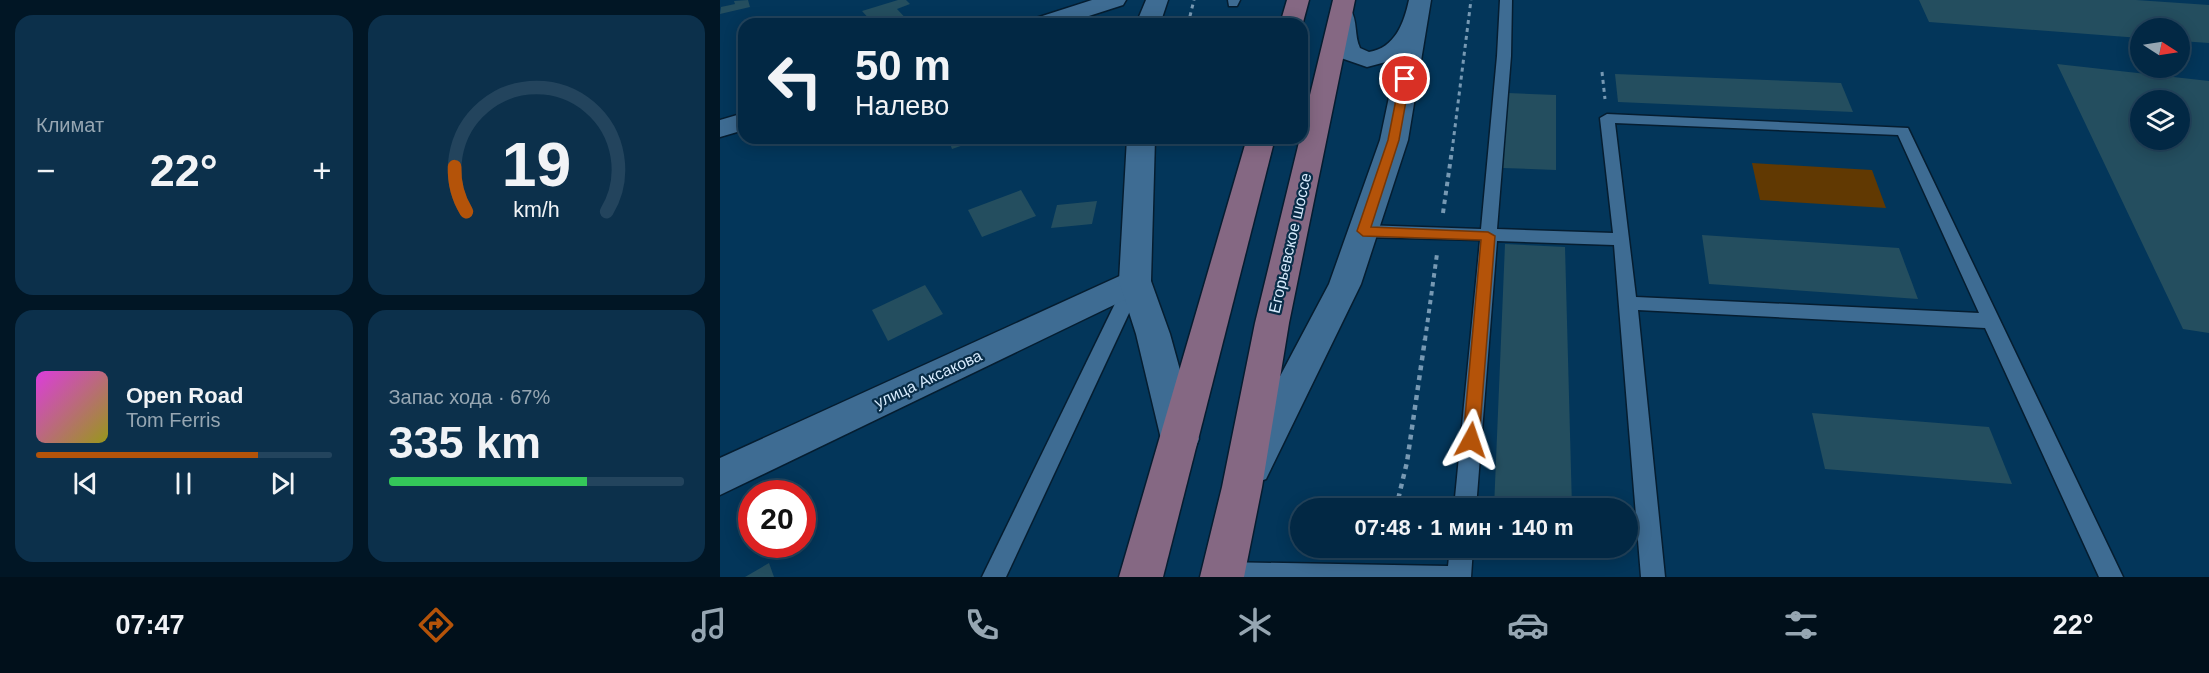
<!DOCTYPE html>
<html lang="ru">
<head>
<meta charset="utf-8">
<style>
  body { margin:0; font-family:Helvetica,sans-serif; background:#0c304b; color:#f1f3f6; height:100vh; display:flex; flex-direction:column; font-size:22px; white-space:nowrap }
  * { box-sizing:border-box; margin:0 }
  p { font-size:20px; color:#96a6b2 }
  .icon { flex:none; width:33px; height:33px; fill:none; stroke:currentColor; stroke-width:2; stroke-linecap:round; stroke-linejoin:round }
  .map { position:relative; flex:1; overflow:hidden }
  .side { display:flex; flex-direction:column; gap:15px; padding:15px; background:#011625; width:720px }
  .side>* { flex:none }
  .guide { position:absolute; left:18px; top:18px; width:570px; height:126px; border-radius:18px; box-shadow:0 3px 15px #0003,0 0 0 2px #23445d; background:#022844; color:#f1f3f6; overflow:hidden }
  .needle { width:39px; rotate:102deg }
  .fabs { position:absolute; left:1410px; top:18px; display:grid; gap:12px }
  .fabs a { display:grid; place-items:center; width:60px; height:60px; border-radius:50%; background:#022844; box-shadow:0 3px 15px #0003,0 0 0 2px #23445d; font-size:30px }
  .speed { position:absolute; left:18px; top:480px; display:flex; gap:12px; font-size:30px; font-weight:700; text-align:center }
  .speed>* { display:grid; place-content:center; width:78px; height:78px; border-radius:50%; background:#022844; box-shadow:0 3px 15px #0003,0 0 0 2px #23445d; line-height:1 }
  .speed .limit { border:9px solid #d22; background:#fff; color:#111 }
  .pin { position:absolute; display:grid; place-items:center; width:51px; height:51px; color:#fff; margin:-26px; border:3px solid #fff; border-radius:50%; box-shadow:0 2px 6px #0007 }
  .me { position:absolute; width:66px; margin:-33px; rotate:5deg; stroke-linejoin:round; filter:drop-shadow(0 0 4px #0008) }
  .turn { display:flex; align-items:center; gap:21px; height:126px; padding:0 18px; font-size:27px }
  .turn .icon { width:78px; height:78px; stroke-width:2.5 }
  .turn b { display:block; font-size:42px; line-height:51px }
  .big { font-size:45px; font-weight:600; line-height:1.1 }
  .side .tile { flex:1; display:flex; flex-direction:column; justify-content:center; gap:9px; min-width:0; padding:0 21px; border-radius:18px; background:#0c304b }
  .side .dial { align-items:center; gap:0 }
  .dial svg { height:156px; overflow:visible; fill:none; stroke:#23445d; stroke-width:7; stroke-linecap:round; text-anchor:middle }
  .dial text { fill:#f1f3f6; stroke:none }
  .song { display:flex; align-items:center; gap:18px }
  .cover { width:72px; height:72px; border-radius:9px; background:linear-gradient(135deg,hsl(300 70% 55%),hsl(60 70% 35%)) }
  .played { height:6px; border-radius:3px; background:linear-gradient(90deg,#b45309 75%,#23445d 75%) }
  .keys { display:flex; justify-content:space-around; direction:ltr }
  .heat { display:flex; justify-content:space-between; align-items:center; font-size:33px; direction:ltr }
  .charge { height:9px; border-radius:4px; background:linear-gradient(90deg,#34c759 67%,#23445d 0) }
  .side .tiles { flex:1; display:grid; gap:15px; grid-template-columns:repeat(2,1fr) }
  .trip { position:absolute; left:570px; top:498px; width:348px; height:60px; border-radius:30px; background:#022844; box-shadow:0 3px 15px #0003,0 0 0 2px #23445d; font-weight:600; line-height:60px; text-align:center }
  .menu { display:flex; height:96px; justify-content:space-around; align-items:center; background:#01101b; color:#96a6b2 }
  .menu .icon { width:42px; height:42px }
  .menu .current { color:#b45309 }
  .menu b { font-size:27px; color:#f1f3f6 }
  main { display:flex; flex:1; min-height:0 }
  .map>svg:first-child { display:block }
  .green { fill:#613902 }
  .building { fill:#244e5f; fill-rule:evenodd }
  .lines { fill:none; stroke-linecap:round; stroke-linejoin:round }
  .service-casing { stroke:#051d30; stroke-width:3 }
  .minor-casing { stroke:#051d30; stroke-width:3 }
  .tertiary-casing { stroke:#051d30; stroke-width:3 }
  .primary-casing { stroke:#051d30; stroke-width:3 }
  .path-far2 { stroke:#7799b3; stroke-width:3; stroke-dasharray:4 4; stroke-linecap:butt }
  .path-far1 { stroke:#7799b3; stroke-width:4; stroke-dasharray:4.5 4.5; stroke-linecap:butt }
  .path { stroke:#7799b3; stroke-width:4.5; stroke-dasharray:5 5; stroke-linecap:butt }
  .service { fill:#3e6c93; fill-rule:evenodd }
  .minor { fill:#3e6c93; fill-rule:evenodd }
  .tertiary { fill:#3e6c93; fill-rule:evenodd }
  .primary { fill:#856883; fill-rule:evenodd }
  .route { fill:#b45309; stroke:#753606; stroke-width:1.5 }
  .labels { text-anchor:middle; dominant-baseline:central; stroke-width:4.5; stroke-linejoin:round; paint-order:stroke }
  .street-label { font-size:16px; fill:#d7ebfd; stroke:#082c47 }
</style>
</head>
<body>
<main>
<section class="side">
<div class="tiles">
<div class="tile"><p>Климат</p>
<div class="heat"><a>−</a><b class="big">22°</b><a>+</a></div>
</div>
<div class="tile dial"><svg viewBox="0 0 100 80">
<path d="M14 69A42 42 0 1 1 86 69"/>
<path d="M14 69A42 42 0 0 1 8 46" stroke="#b45309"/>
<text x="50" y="56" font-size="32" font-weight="700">19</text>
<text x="50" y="72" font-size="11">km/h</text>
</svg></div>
<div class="tile">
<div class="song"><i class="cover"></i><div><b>Open Road</b><p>Tom Ferris</p></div></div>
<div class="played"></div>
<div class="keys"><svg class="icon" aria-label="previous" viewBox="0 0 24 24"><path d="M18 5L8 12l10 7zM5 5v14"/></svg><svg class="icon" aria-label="pause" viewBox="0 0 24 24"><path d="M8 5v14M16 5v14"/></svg><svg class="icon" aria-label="next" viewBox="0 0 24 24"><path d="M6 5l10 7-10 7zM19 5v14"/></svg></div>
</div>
<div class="tile"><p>Запас хода · 67%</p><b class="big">335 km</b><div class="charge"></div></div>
</div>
</section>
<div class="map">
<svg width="1489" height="577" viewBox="0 0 1489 577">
  <rect width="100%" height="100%" fill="#03365a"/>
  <polygon class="green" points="1032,163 1152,170 1166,208 1040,200"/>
  <g class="building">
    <polygon points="28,0 30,7 0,14 1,7 15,4 14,1"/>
    <polygon points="178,0 186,0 190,4 177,9 191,24 147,24 152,22 142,11"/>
    <polygon points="1199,0 1416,0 1489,5 1489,43 1460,41 1460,28 1420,28 1420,38 1209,22"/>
    <path d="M1337 64 1489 81V333L1463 329ZM1420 100H1460V140H1420Z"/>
    <polygon points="895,74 1121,83 1133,112 898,102"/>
    <polygon points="788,93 836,95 836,170 783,168"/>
    <polygon points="228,138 264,138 232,149"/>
    <polygon points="301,190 316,216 262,237 248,210"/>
    <polygon points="377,201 372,224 331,228 337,205"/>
    <polygon points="982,235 1179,248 1198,299 989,284"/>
    <polygon points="785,244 845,247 852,508 774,508"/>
    <polygon points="205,285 223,314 168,341 152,310"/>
    <polygon points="1092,413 1269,427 1292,484 1105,469"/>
    <polygon points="49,563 54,577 25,577"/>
  </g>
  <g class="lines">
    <g class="service-casing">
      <g id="service">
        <polygon points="508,0 520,0 517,6 509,6"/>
        <path d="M780 0H792L791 56 777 229 893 233 880 118 887 114 1188 128 1403 577H1379L1265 328 918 310 945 577H921L894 245 777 241 756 508H734L760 240 643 237 637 235 635 231 637 227 643 225 761 229 777 56ZM895 123 1178 135 1259 313 916 297Z"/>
        <polygon points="415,275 421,276 424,281 286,577 262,577 406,281 409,276"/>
        <polygon points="730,548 753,548 751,577 491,577 490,574 494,566 502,562 728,566"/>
      </g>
    </g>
    <g class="minor-casing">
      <g id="minor">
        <polygon points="372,0 406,0 403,5 344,24 309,24 313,19"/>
        <polygon points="24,113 24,130 0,137 0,120"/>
        <polygon points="415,269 427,273 431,281 427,289 0,495 0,458"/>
      </g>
    </g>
    <g class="tertiary-casing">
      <g id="tertiary">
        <polygon points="426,0 448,0 440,24 416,24"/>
        <path d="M689 0H711L688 140 641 284 546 479 532 484 518 479 512 467 609 284 660 140 677 59 647 67 621 58C614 47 605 21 614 9L622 7 630 9C638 20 634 36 640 48L649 52C675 48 684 23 689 0Z"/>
        <polygon points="407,138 435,138 431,281 450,334 479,439 474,451 460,456 446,451 441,439 416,334 399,281"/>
      </g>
    </g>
    <g class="primary-casing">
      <g id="primary">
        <polygon points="567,0 589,0 582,26 582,24 560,24"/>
        <polygon points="613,0 635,0 569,323 542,487 524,577 480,577 502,487 535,323 580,138 582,138 582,128"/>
        <polygon points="527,138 555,138 443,577 399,577"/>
      </g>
    </g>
    <g class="path-far2">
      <polyline points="468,24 474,0"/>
      <polyline points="882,72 885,99"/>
      <polyline points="732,151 751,0"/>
    </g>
    <g class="path-far1">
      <polyline points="723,213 732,150"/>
      <polyline points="705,340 717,254"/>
    </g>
    <polyline class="path" points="676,508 687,462 705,339"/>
    <use href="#service" class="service"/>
    <use href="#minor" class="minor"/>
    <use href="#tertiary" class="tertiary"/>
    <use href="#primary" class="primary"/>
  </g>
  <polygon class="route" points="685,76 690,79 679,140 651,227 768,232 775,236 759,440 757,445 751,447 745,445 743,440 761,240 643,236 637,231 668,140 680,79"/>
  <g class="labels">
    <g class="street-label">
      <text transform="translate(570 243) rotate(-77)">Егорьевское шоссе</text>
      <text transform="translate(208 379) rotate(-25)">улица Аксакова</text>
    </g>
  </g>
</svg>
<div class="fabs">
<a><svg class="needle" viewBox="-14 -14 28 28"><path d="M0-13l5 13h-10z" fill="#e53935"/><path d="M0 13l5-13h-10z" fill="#96a6b2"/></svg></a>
<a><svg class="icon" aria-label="layers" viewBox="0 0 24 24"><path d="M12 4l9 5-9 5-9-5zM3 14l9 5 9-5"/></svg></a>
</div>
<div class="speed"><div class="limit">20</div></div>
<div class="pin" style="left:685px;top:79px;background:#d93025"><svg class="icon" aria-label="arrive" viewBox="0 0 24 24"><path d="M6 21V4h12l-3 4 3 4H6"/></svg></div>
<svg class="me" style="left:751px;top:440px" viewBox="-20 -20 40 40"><path d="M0-17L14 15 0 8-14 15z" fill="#b45309" stroke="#fff" stroke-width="4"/></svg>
<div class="trip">07:48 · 1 мин · 140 m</div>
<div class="guide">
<div class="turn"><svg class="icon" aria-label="left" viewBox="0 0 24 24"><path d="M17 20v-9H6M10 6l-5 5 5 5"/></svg><div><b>50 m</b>Налево</div></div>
</div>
</div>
</main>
<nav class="menu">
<b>07:47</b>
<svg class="icon current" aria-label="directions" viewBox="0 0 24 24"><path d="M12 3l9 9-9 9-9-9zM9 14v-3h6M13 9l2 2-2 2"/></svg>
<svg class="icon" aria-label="music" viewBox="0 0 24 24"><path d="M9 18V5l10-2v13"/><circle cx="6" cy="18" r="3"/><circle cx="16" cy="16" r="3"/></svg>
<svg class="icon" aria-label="phone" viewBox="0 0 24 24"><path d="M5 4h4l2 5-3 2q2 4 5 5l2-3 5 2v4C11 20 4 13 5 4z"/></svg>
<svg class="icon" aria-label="climate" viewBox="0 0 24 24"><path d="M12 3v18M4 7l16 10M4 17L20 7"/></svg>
<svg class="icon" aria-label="car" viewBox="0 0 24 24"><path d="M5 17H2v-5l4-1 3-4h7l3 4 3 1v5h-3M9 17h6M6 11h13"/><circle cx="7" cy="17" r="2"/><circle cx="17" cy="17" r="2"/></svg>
<svg class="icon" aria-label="filters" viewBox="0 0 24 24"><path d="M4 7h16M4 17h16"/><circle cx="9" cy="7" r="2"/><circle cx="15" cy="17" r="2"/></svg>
<b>22°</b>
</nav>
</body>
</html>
